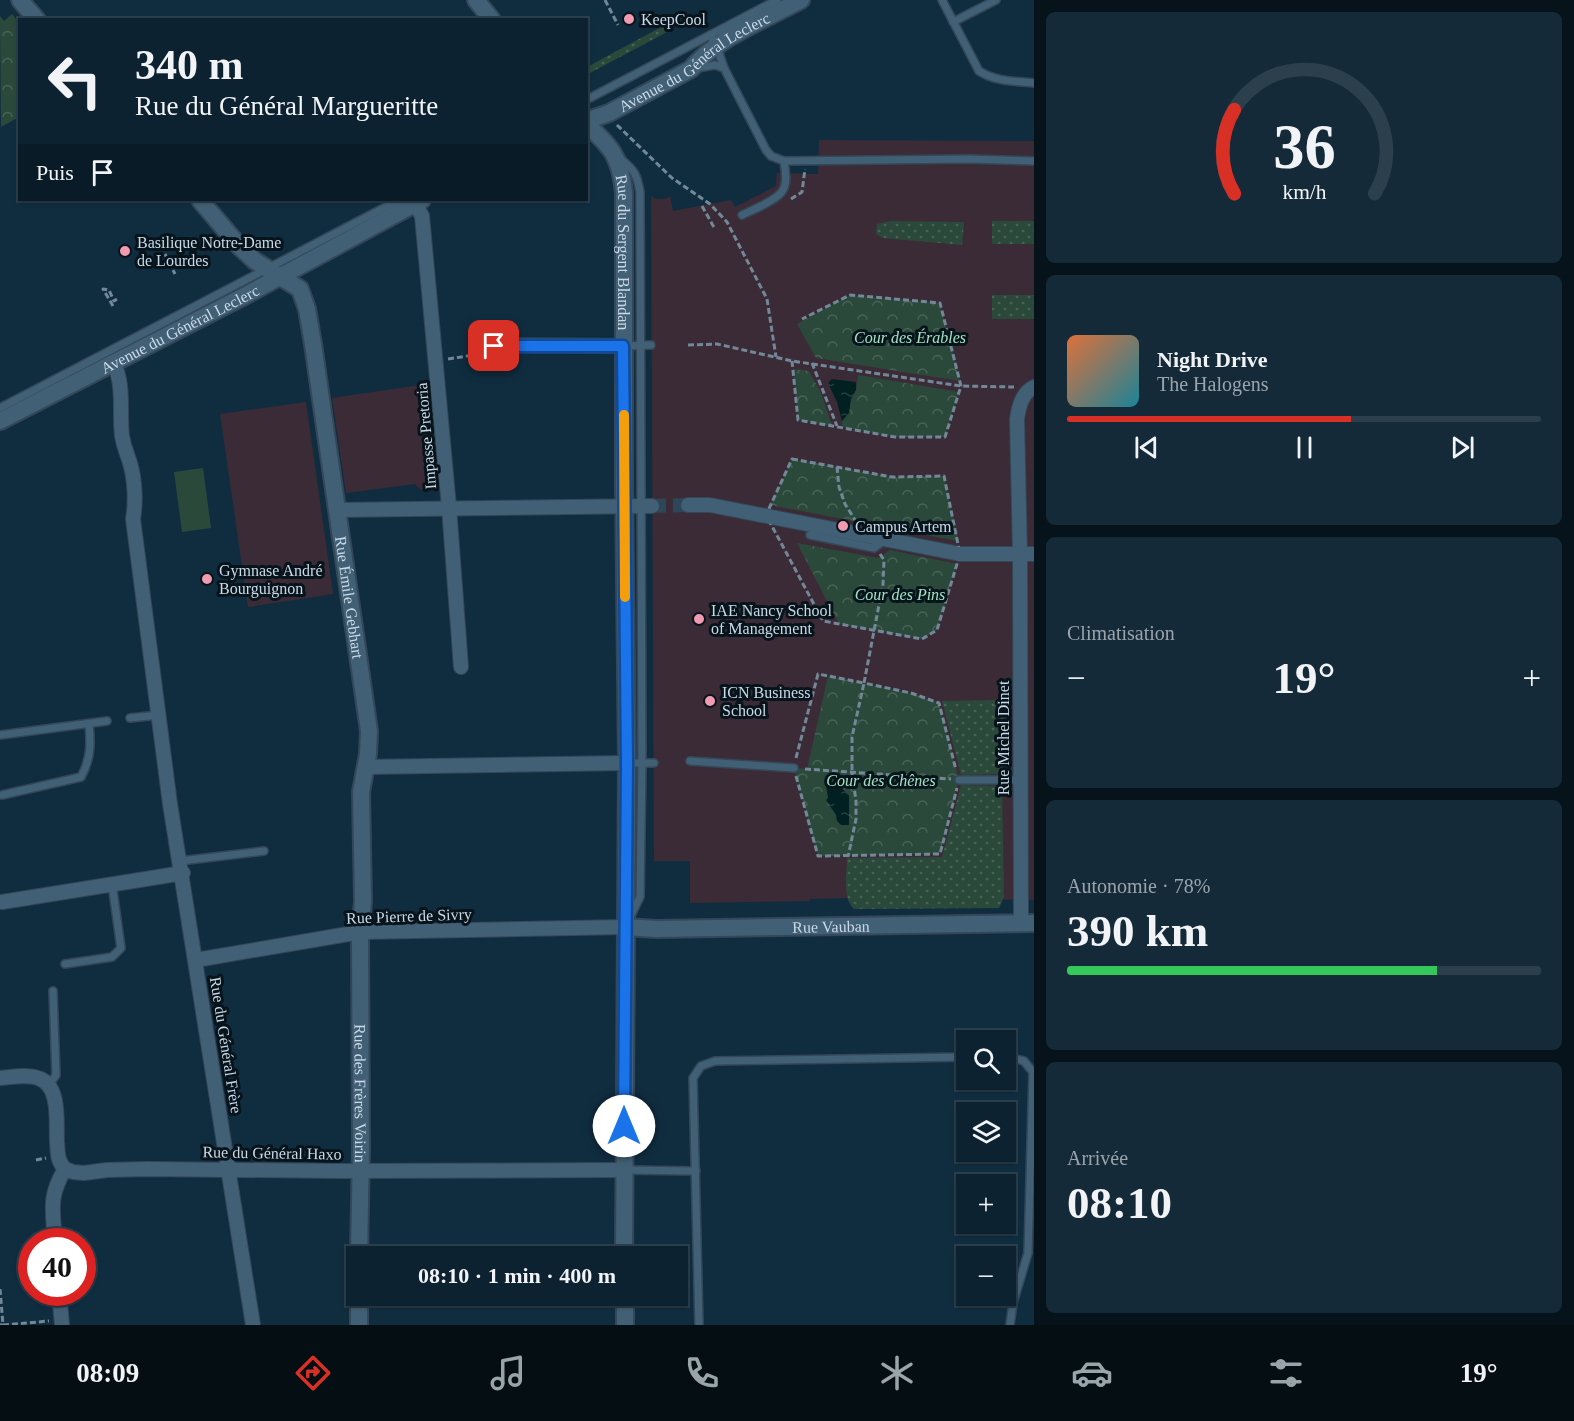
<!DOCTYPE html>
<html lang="fr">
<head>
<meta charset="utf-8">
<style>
  body { margin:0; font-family:"Times New Roman",serif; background:#152a38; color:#f1f3f6; height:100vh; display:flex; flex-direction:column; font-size:22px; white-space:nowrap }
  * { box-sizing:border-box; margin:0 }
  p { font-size:20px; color:#9aa4ab }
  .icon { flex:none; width:33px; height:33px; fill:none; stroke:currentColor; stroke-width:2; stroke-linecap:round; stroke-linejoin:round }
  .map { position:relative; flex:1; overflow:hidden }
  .panel { display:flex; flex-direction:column; gap:12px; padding:12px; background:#07131a; width:540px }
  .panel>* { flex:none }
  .top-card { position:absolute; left:18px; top:18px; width:570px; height:183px; border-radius:0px; box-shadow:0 2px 4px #0004,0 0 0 2px #2c3f4c; background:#0c2230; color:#f1f3f6; overflow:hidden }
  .tools { position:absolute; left:956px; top:1030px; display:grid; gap:12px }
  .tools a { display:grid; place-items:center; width:60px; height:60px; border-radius:0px; background:#0c2230; box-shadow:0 2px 4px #0004,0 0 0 2px #2c3f4c; font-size:30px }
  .speed { position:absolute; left:18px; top:1228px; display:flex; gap:12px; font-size:30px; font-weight:700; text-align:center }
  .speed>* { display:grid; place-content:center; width:78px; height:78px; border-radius:50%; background:#0c2230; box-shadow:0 2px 4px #0004,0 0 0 2px #2c3f4c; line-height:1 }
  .speed .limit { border:9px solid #d22; background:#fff; color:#111 }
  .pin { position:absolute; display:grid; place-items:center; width:51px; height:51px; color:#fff; margin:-26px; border-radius:12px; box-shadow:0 3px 9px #0006 }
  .me { position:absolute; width:66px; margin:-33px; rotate:0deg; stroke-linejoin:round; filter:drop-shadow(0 0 4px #0008) }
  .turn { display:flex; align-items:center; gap:21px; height:126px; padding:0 18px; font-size:27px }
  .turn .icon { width:78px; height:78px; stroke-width:2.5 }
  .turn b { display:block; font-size:42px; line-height:51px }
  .then { display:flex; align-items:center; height:57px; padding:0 18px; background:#0003; gap:12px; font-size:22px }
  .big { font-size:45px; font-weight:600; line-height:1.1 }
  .panel .widget { flex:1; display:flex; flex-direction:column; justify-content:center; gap:9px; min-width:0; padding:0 21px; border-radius:9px; background:#152a38 }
  .panel .dial { align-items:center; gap:0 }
  .dial svg { height:156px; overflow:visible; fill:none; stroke:#2c3f4c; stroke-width:7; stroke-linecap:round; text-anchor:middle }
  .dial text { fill:#f1f3f6; stroke:none }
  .song { display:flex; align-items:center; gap:18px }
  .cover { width:72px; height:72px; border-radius:9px; background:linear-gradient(135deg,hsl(20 70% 55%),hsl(190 70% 35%)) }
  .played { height:6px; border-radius:3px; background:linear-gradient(90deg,#d93025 60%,#2c3f4c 60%) }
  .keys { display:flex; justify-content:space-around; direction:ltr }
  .heat { display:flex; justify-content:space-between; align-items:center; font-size:33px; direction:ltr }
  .charge { height:9px; border-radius:4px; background:linear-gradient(90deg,#34c759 78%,#2c3f4c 0) }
  .trip { position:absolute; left:346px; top:1246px; width:342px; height:60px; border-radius:0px; background:#0c2230; box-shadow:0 2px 4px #0004,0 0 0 2px #2c3f4c; font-weight:600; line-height:60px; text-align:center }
  .tab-bar { display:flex; height:96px; justify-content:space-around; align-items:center; background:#050e13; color:#9aa4ab }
  .tab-bar .icon { width:42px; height:42px }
  .tab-bar .current { color:#d93025 }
  .tab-bar b { font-size:27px; color:#f1f3f6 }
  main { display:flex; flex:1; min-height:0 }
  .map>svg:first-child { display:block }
  .education { fill:#3b2b36 }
  .grass { fill:url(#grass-dots) }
  .park { fill:url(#park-crowns) }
  .pitch { fill:#2b493a }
  .water { fill:url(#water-ripples) }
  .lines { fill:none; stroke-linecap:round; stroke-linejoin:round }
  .minor-tunnel { stroke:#2c4759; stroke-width:14; stroke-dasharray:14 7; stroke-linecap:butt }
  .service-casing { stroke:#344758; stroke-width:10 }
  .minor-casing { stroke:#344758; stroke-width:16 }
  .tertiary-casing { stroke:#344758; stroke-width:20 }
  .path { stroke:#728898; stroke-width:3; stroke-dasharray:6 3; stroke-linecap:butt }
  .service { stroke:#426075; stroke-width:7 }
  .minor { stroke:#426075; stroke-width:14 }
  .tertiary { stroke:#426075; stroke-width:16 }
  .route-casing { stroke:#114b97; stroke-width:15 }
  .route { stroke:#1a73e8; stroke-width:10 }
  .slow { stroke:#f59e0b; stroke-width:10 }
  .poi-dot { fill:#f29ab0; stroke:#08141c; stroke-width:2 }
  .labels { text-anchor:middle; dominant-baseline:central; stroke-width:6; stroke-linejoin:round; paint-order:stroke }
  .poi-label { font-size:16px; fill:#c9d9e6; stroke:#08141c; text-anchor:start }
  .street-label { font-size:16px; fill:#c9d9e6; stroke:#08141c }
  .park-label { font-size:16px; font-style:italic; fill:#a2e3c1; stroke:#08141c }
</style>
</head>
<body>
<main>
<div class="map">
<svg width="1034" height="1325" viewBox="0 0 1034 1325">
  <defs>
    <pattern id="grass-dots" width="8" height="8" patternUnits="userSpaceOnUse" patternTransform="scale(1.5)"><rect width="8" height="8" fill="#2b493a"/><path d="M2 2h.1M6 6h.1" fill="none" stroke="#486356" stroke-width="1.8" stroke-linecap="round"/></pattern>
    <pattern id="park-crowns" width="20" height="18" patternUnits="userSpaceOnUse" patternTransform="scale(1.5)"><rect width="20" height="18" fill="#2b493a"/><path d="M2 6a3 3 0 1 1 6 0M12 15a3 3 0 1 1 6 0" fill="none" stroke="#486356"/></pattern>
    <pattern id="water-ripples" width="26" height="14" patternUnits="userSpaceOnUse" patternTransform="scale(1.5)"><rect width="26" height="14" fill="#002021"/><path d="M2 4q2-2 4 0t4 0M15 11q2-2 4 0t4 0" fill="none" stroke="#244041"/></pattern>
  </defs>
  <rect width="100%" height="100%" fill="#102d40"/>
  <g class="education">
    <polygon points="819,140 1034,141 1034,900 847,898 810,899 810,901 690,903 690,861 654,861 651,196 656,199 665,199 670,196 673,211 731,200 735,207 776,186 777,173 818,174"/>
    <polygon points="427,384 440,480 432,481 429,485 421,490 415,484 346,493 332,398"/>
    <polygon points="306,402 333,594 248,607 220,414"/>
  </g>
  <g class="grass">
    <polygon points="665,25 669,31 588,74 587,67"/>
    <polygon points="891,221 964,222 962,245 883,238 876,234 877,224"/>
    <rect x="992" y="221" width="42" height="23"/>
    <rect x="992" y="295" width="42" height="24"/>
    <polygon points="1003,700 1003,774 961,775 942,701"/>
    <path d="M961 785 1002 786 1004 897 999 908 854 909C842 898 847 874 847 858L942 857Z"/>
  </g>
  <g class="park">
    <polygon points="12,14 19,23 19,117 1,127 0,16 4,21"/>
    <polygon points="850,295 940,303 960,381 816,358 797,324"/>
    <polygon points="793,369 809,371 821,393 832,426 798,420"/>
    <polygon points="858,375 959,392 945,437 895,437 845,428 842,425 842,421 849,413 850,403 856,390"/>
    <polygon points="792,459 892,477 944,476 958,541 770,505"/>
    <polygon points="797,543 878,558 890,550 957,564 937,630 922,639 839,624"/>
    <polygon points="828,676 911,693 939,703 959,780 940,854 818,856 794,768 807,769"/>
  </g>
  <polygon class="pitch" points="203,468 211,528 182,532 174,472"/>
  <g class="water">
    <polygon points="832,379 856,382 856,390 851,398 849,413 842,421 837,402 828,383"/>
    <polygon points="826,785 839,785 849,795 849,825 841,825 837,821 836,815 826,800 828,798"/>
  </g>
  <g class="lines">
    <polyline class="minor-tunnel" points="652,506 688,505"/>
    <g class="service-casing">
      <g id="service">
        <path d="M942 0 979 71C996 82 1015 81 1034 83"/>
        <polyline points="953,22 996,0"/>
        <polyline points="710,35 717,47 724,68 766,150 771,156 784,161 968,159 1034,161"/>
        <polyline points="697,68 715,65 724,68"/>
        <polyline points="586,100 777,0"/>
        <path d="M622 160C635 171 637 175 640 192L642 763 640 897 630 917"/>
        <path d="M742 215C752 210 778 200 783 190 788 182 785 170 784 161"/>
        <polyline points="623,346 651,345"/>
        <polyline points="0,408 399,200"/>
        <polyline points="810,535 874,548 885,540"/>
        <polyline points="130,718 159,715"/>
        <polyline points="0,735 107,721"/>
        <polyline points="690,761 794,768"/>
        <polyline points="627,763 654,763"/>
        <polyline points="959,780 1019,780"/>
        <path d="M2 795 81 777C91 759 91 743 89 724"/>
        <polyline points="180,861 264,851"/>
        <polyline points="65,964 112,957 121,948 112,884"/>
        <polyline points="1005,1056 1024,1061 1033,1072 1028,1253 1013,1303 1010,1325"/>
        <polyline points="49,1085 56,1075 53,991"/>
        <polyline points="626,1170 696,1171"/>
        <polyline points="699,1325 693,1078 701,1066 715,1061 966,1057"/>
      </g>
    </g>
    <g class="minor-casing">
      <g id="minor">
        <polyline points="415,203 422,216 449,507 461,667"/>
        <polyline points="483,345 623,346"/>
        <path d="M113 362C125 385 119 411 122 436 124 448 127 453 130 463 135 480 136 502 133 519L170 804 253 1325"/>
        <polyline points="688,505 710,505 960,554 1034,554"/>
        <polyline points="336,510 652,506"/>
        <polyline points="366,767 627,763"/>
        <polyline points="2,902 183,873"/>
        <path d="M1021 923 1020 554 1017 419C1019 406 1022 393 1034 387"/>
        <polyline points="196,960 360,932 625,927"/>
        <path d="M0 1078C12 1077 27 1074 38 1078 61 1085 56 1123 57 1142 58 1153 57 1161 65 1169 48 1197 53 1210 55 1242"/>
        <polyline points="65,1169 73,1172 84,1173 107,1170 148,1169 339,1171 623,1170"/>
        <polyline points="59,1293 62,1325"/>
      </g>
    </g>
    <g class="tertiary-casing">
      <g id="tertiary">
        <polyline points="20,0 37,20"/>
        <polyline points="476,0 492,20"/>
        <path id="s1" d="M586 121 609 113 691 69C718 37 764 20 801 0"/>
        <path id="s2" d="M586 124C612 147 620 157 624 192V486L627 763 624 1257"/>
        <path id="s3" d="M200 200 240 247 255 261 300 289 307 309 313 344 369 731 368 754 361 792 363 902 360 932 361 1148 359 1257"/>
        <path id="s4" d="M0 421 246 295 422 200"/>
        <path id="s5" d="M625 927 657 929 1034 923"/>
        <polyline points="359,1296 359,1325"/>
        <polyline points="625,1296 625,1325"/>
      </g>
    </g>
    <g class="path">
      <polyline points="605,0 618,25"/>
      <polyline points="617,125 672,178 710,204 727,222 767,299 776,357"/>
      <polyline points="791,199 802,192 805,169"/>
      <polyline points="702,206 715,229"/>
      <polyline points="165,254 175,274"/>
      <polyline points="113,306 103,289 109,290 114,301 117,299"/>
      <polyline points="688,345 717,344 792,361 961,386 1014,387"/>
      <polyline points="448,359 474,355"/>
      <polyline points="792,361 798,420 895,437 945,437 961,386 940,303 850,295 802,319"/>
      <polyline points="812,363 837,426"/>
      <polygon points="792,459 892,477 944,476 960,554 937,630 922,639 823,621 766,515"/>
      <polyline points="837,467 839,487 845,504 855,520"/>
      <polyline points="880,554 884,560 883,584 864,683 911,693 939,703 956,770"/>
      <polyline points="796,758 818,674 864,683 852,737 852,773 856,801 856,819 848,857"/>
      <polyline points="805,769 951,779"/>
      <polyline points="796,776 818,856 940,854 957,788"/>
      <polyline points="36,1160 46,1158"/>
      <polyline points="0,1289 3,1325 0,1325"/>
      <polyline points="3,1325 49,1321"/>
    </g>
    <use href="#service" class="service"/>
    <use href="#minor" class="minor"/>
    <use href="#tertiary" class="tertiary"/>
  </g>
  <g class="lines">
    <g class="route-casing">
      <polyline id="route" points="494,346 623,346 627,764 624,1126"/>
    </g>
    <use href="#route" class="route"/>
    <polyline class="slow" points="624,415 625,597"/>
  </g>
  <g class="poi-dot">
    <circle cx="629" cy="19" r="6"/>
    <circle cx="125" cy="251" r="6"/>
    <circle cx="843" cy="526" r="6"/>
    <circle cx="207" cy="579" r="6"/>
    <circle cx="699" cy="619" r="6"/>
    <circle cx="710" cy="701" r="6"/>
  </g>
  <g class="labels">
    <g class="poi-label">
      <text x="641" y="19">KeepCool</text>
      <text x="137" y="242">Basilique Notre-Dame<tspan x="137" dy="18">de Lourdes</tspan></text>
      <text x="855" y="526">Campus Artem</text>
      <text x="219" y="570">Gymnase André<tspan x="219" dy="18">Bourguignon</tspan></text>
      <text x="711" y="610">IAE Nancy School<tspan x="711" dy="18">of Management</tspan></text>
      <text x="722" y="692">ICN Business<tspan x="722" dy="18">School</tspan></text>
    </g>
    <g class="street-label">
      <text stroke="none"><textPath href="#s1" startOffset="124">Avenue du Général Leclerc</textPath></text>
      <text stroke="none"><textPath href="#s2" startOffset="141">Rue du Sergent Blandan</textPath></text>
      <text stroke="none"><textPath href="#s4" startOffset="202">Avenue du Général Leclerc</textPath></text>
      <text transform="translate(426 436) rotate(-95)">Impasse Pretoria</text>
      <text stroke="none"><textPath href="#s3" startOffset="448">Rue Émile Gebhart</textPath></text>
      <text transform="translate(1003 738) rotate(-90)">Rue Michel Dinet</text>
      <text transform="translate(409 916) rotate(-2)">Rue Pierre de Sivry</text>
      <text stroke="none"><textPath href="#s5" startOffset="206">Rue Vauban</textPath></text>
      <text transform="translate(226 1045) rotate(81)">Rue du Général Frère</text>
      <text stroke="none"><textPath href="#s3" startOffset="946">Rue des Frères Voirin</textPath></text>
      <text transform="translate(272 1153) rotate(1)">Rue du Général Haxo</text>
    </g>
    <g class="park-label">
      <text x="910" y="337">Cour des Érables</text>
      <text x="900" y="594">Cour des Pins</text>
      <text x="881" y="780">Cour des Chênes</text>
    </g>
  </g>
</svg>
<div class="tools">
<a><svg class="icon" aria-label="search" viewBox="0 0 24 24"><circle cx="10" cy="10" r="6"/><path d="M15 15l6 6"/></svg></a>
<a><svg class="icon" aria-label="layers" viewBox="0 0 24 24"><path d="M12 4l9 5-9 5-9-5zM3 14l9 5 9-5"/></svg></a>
<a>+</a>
<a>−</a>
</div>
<div class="speed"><div class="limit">40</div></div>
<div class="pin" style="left:494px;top:346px;background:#d93025"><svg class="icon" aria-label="arrive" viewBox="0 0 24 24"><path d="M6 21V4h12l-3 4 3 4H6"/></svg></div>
<svg class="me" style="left:624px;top:1126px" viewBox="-20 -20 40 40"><circle r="19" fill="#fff"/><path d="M0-13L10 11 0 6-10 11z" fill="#1a73e8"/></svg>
<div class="trip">08:10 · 1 min · 400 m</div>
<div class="top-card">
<div class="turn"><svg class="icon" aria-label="left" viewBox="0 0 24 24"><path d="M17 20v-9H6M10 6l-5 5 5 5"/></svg><div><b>340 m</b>Rue du Général Margueritte</div></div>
<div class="then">Puis<svg class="icon" aria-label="arrive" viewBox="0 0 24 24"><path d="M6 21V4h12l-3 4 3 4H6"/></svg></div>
</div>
</div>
<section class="panel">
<div class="widget dial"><svg viewBox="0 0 100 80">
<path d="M14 69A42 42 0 1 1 86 69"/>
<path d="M14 69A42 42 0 0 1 14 26" stroke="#d93025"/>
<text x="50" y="56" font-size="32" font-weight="700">36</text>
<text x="50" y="72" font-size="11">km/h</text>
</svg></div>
<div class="widget">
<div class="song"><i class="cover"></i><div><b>Night Drive</b><p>The Halogens</p></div></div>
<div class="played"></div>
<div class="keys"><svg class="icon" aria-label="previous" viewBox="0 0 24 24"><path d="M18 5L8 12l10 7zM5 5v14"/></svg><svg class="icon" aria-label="pause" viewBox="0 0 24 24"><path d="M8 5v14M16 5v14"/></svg><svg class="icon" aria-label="next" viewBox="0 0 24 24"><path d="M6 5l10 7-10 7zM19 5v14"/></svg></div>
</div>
<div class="widget"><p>Climatisation</p>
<div class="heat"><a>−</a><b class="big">19°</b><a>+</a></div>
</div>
<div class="widget"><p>Autonomie · 78%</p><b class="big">390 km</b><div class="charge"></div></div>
<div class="widget"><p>Arrivée</p><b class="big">08:10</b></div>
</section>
</main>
<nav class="tab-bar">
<b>08:09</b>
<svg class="icon current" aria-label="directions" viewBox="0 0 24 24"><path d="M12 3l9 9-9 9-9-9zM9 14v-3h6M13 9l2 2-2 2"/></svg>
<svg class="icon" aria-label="music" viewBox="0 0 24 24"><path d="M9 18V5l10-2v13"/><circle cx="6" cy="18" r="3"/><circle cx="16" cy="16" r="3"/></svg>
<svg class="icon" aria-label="phone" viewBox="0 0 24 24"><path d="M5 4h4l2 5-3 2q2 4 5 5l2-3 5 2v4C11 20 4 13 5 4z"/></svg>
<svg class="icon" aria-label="climate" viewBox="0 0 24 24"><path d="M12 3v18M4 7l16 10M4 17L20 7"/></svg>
<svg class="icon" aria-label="car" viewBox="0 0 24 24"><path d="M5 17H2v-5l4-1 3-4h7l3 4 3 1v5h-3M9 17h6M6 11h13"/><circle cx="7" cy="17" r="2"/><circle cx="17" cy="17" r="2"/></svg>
<svg class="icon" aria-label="filters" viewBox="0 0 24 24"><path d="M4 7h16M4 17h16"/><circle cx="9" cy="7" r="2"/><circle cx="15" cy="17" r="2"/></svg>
<b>19°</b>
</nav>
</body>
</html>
